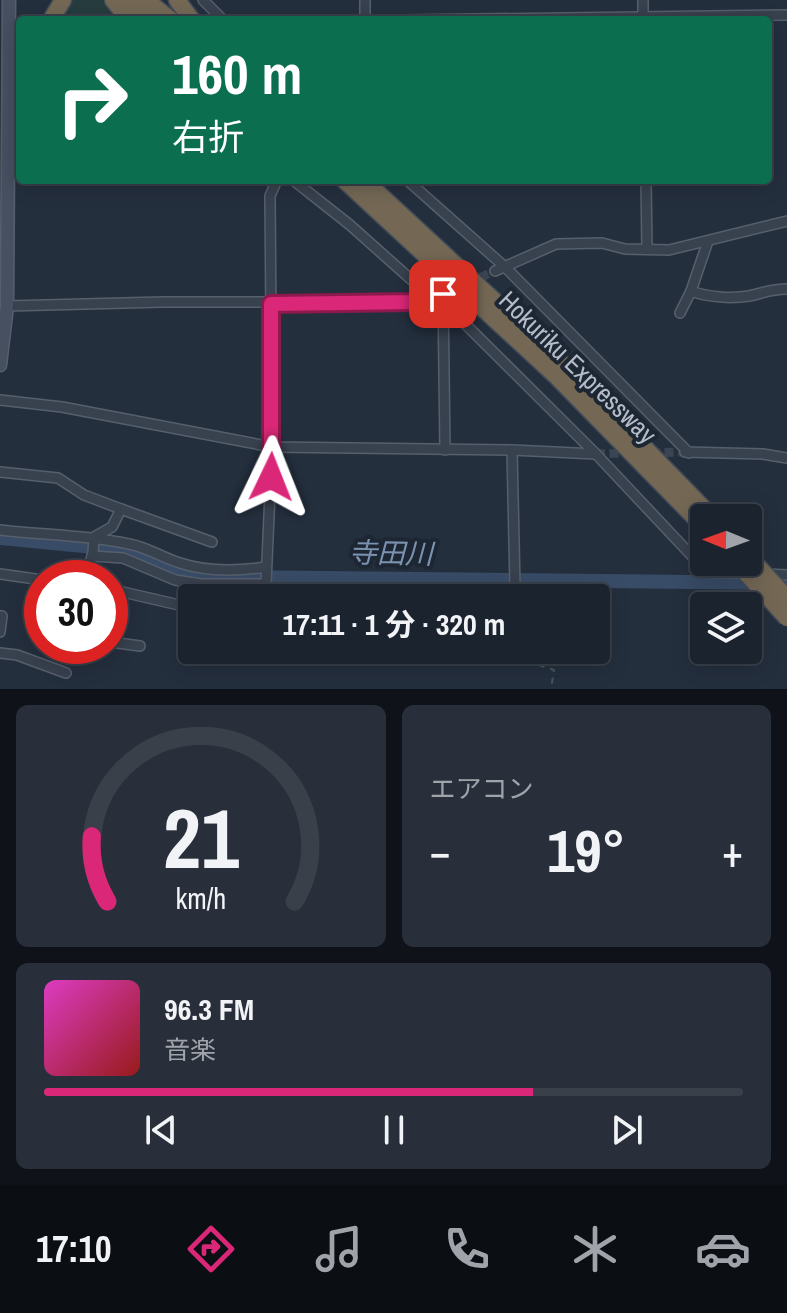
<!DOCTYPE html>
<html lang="ja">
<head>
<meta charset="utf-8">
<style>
  body { margin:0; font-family:"Archivo Narrow","Noto Sans JP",sans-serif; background:#282f3a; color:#f1f3f6; height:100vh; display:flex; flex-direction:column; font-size:30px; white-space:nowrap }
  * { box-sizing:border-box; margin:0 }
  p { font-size:26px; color:#a0a4aa }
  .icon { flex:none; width:44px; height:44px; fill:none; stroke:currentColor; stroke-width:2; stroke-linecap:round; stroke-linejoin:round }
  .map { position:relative; height:689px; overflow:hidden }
  .details { display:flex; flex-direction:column; gap:16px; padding:16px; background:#0f1319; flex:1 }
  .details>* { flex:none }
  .top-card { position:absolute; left:16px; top:16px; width:756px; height:168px; border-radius:8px; box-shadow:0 4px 20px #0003,0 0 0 2px #39404a; background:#0b6e4f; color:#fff; overflow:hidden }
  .needle { width:52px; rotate:271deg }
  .buttons { position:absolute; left:690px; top:504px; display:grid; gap:16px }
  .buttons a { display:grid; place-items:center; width:72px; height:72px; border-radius:8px; background:#1b232e; box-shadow:0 4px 20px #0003,0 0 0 2px #39404a; font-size:40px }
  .speed { position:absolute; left:24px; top:560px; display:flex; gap:16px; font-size:40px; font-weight:700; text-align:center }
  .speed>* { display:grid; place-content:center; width:104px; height:104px; border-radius:50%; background:#1b232e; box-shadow:0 4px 20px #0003,0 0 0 2px #39404a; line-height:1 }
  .speed .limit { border:12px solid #d22; background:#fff; color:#111 }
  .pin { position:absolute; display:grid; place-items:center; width:68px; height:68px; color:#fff; margin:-34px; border-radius:16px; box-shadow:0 4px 12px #0006 }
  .me { position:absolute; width:88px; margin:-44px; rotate:2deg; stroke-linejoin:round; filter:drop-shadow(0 0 6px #0008) }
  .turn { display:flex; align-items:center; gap:28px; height:168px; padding:0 24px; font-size:36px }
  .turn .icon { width:104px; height:104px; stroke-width:2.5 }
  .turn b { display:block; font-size:56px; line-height:68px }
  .big { font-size:60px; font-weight:700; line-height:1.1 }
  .details .widget { flex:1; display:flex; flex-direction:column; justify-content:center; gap:12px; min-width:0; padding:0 28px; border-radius:12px; background:#282f3a }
  .details .dial { align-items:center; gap:0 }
  .dial svg { height:208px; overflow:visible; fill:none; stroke:#39404a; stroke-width:7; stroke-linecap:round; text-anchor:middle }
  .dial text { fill:#f1f3f6; stroke:none }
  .song { display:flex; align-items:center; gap:24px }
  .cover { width:96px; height:96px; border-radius:12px; background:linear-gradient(135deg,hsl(310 70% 55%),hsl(0 70% 35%)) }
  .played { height:8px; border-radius:4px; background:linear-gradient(90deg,#db2777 70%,#39404a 70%) }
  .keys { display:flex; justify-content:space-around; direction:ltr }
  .heat { display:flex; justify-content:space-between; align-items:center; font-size:44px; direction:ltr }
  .details .tiles { flex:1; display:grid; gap:16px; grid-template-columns:1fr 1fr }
  .widget:last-child { grid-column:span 2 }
  .trip { position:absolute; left:178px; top:584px; width:432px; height:80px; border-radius:8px; background:#1b232e; box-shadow:0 4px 20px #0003,0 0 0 2px #39404a; font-weight:700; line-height:80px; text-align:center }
  .tabs { display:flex; height:128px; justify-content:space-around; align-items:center; background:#0b0e12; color:#a0a4aa }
  .tabs .icon { width:56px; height:56px }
  .tabs .on { color:#db2777 }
  .tabs b { font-size:36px; color:#f1f3f6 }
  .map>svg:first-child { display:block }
  .green { fill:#263c3f }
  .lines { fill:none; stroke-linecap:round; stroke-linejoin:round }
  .river { stroke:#394c67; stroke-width:14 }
  .street-tunnel { stroke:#3a4453; stroke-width:9; stroke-dasharray:9 4.5; stroke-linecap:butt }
  .street-casing { stroke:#565f6c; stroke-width:12 }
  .secondary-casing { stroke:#565f6c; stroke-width:15 }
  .highway-casing { stroke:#434c59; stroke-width:19 }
  .path { stroke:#44595c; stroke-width:2; stroke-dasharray:6 6; stroke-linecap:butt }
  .street { stroke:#38414e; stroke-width:9 }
  .secondary { stroke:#465061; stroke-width:12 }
  .highway { stroke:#746855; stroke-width:16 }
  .highway-bridge-casing { stroke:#434c59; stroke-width:19; stroke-linecap:butt }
  .highway-bridge { stroke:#746855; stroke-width:16 }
  .route-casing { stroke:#8e194d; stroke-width:20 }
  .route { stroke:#db2777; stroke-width:14 }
  .labels { text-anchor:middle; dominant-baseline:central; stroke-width:8; stroke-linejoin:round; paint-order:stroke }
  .street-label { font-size:26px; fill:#b4bcc9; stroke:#1d2633 }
  .water-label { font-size:28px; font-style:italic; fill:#7c92b1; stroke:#1d2633 }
</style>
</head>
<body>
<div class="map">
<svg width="787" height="689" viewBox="0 0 787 689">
  <rect width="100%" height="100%" fill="#242f3e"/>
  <polygon class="green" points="69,0 102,0 123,20 57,20"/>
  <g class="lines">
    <polyline class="river" points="0,538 125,550 175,572 227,577 787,583"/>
    <g class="street-tunnel">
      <polyline points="443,294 495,271"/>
      <polyline points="651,453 681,452"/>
      <polyline points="596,454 632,453"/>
    </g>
    <g class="street-casing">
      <g id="street">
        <polyline points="203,0 223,20"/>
        <polyline points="365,0 365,20"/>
        <polyline points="643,0 643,20"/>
        <polyline points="404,20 787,15"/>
        <polyline points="293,180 350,225 434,300"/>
        <polyline points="407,180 505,267 689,453"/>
        <polyline points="646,180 647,249"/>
        <polyline points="495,271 556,244 602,243 625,249 669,250 787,221"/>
        <polyline points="691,291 708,241"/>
        <polyline points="444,303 596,454 707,572 747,573"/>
        <polyline points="7,306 163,302 415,302 434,300 443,294 445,450"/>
        <path d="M680 313 691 291C707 297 731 299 749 296 764 293 770 289 787 289"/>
        <polyline points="0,400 62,407 272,447 512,450 596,454"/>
        <polyline points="512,450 515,587"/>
        <polyline points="685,452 763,454 787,458"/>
        <polyline points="0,472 58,478 84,495 121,509 112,527 94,537 93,553 85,578"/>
        <polyline points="121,509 212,542"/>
        <path d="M0 530C43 535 86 535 129 544 147 547 163 558 180 563 207 572 239 571 266 567"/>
        <polyline points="92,556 123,558 175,580 201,584 266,584"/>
        <polyline points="0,574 42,580"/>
        <polyline points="766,574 787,575"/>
        <polyline points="71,578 72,578"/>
        <polyline points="110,589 192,608"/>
        <polyline points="249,598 264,593 266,584 272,447 270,196 277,180"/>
        <polyline points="0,616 2,616 0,632"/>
        <polyline points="110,642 140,646"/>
        <polyline points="0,653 17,655 66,673"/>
      </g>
    </g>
    <g class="secondary-casing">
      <polyline id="secondary" points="0,365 7,306 9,0"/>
    </g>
    <g class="highway-casing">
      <g id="highway">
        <polyline points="113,0 129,20"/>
        <polyline points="125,0 151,20"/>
        <polyline points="146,0 171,20"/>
        <polyline points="177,0 192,20"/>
        <polyline points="51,20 63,0"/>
        <polyline points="344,180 557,377 704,527"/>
        <polyline points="364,180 568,369 713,518"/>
      </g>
    </g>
    <g class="path">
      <polyline points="313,650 314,650"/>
      <polyline points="493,650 554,670 551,689"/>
    </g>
    <use href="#street" class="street"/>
    <use href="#secondary" class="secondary"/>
    <use href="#highway" class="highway"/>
    <g class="highway-bridge-casing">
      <g id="highway-bridge">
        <polyline points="752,560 787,598"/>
        <polyline points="736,562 787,618"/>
      </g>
    </g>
    <use href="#highway-bridge" class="highway-bridge"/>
  </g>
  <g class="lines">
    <g class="route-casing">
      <polyline id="route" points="271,477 271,304 415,302 434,300 443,294"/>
    </g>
    <use href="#route" class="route"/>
  </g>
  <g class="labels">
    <g class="street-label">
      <text transform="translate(578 367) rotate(44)">Hokuriku Expressway</text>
    </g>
    <g class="water-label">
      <text transform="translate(391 553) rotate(1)">寺田川</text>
    </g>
  </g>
</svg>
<div class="buttons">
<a><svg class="needle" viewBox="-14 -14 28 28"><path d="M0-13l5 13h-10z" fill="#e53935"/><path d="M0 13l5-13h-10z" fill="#a0a4aa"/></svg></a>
<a><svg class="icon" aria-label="layers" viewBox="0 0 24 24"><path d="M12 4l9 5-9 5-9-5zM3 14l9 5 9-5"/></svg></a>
</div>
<div class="speed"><div class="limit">30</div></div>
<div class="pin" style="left:443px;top:294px;background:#d93025"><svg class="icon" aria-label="arrive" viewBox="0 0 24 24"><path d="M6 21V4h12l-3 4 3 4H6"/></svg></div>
<svg class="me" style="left:271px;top:477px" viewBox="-20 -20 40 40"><path d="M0-17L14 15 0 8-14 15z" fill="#db2777" stroke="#fff" stroke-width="4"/></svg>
<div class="trip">17:11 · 1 分 · 320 m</div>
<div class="top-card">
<div class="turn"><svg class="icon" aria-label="right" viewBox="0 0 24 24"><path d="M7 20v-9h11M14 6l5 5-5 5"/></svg><div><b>160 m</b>右折</div></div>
</div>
</div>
<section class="details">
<div class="tiles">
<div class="widget dial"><svg viewBox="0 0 100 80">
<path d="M14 69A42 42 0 1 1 86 69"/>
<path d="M14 69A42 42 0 0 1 8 44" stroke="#db2777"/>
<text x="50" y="56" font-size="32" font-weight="700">21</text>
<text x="50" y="72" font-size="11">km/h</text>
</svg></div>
<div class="widget"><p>エアコン</p>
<div class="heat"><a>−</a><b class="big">19°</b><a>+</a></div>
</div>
<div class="widget">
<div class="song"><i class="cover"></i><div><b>96.3 FM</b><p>音楽</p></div></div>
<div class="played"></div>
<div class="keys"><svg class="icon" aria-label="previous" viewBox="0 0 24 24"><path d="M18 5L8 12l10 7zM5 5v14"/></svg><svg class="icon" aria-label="pause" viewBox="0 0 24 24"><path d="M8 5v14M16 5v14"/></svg><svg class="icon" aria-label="next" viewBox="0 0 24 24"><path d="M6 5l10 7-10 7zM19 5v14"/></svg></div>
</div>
</div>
</section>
<nav class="tabs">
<b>17:10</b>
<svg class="icon on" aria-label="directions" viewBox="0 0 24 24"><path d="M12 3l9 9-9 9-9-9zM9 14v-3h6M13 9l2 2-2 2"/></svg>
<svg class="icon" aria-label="music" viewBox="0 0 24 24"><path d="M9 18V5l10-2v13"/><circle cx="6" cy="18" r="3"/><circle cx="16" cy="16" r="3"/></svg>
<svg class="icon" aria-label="phone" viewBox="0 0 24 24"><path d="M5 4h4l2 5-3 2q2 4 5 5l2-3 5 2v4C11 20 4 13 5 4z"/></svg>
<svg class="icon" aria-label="climate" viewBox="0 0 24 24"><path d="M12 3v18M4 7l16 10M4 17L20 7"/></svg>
<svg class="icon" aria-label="car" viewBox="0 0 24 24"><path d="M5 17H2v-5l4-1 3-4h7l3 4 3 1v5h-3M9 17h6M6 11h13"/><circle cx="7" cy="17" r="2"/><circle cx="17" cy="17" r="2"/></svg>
</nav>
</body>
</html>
